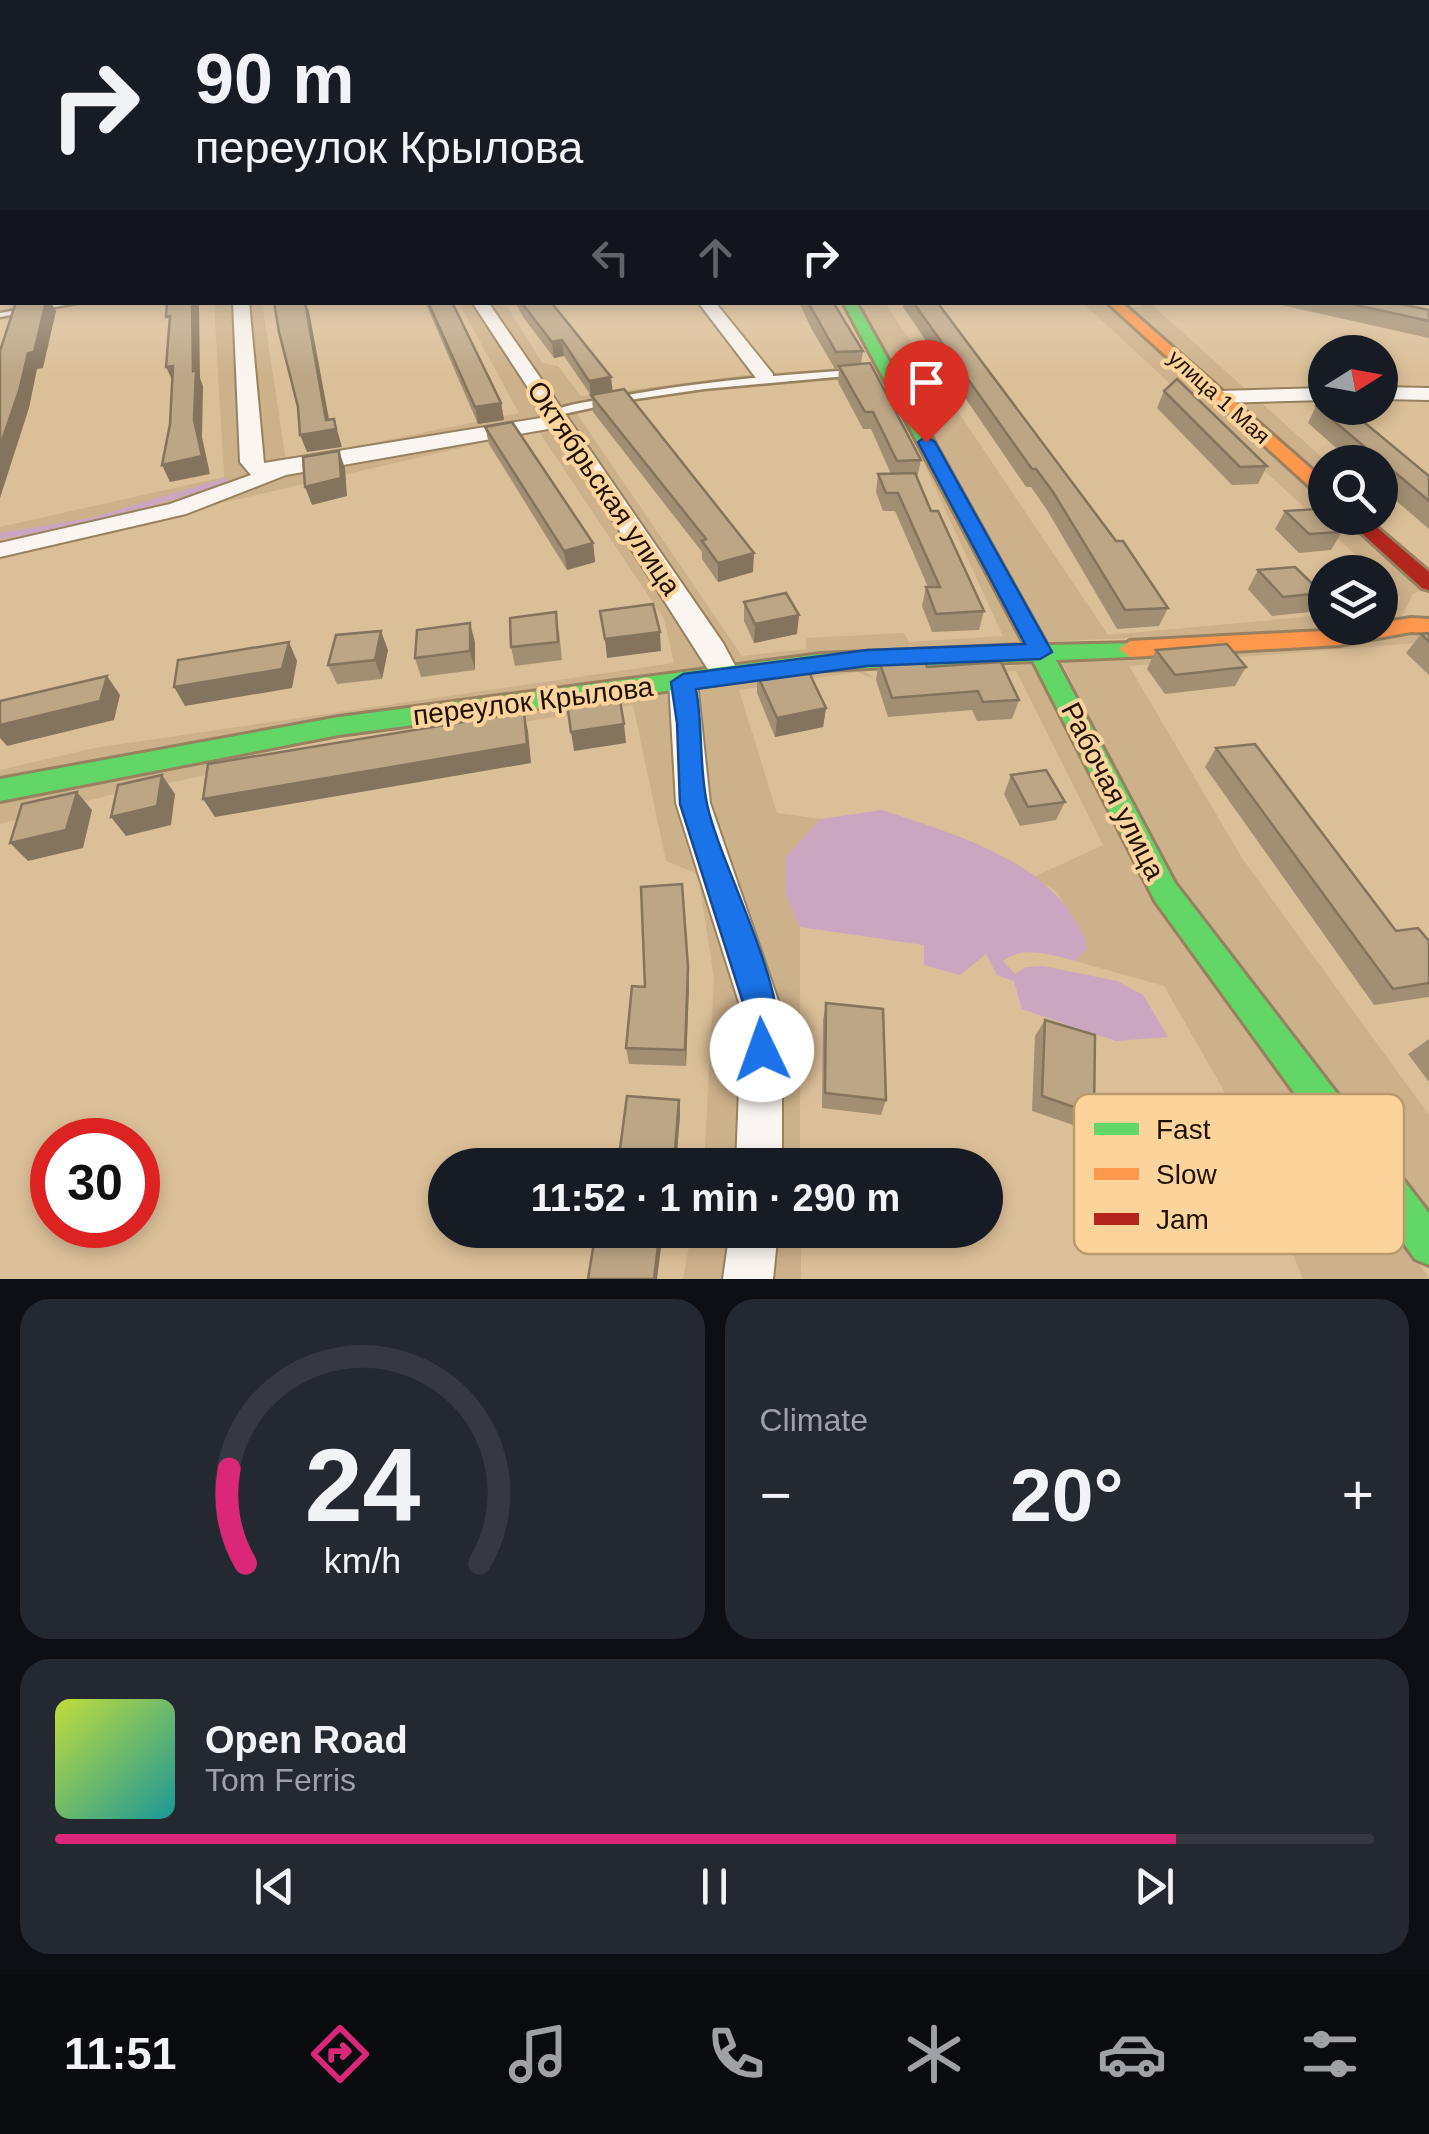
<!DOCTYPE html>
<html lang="en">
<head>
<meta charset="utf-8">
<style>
  body { margin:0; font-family:Helvetica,sans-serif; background:#242831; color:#f1f3f6; height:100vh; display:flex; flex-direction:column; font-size:38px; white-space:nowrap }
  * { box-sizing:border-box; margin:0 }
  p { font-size:32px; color:#9ea1a6 }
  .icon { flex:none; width:55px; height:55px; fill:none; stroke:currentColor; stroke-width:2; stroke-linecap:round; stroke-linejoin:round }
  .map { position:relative; height:1279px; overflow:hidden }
  .sheet { display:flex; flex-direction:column; gap:20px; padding:20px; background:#0d0f14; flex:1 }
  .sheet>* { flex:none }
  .top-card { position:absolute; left:0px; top:0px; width:1430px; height:305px; box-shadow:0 5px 15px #0003; background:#171b24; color:#f1f3f6; overflow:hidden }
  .needle { width:65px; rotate:79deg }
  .fabs { position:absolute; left:1308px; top:335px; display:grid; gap:20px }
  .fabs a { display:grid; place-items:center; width:90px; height:90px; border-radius:50%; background:#171b24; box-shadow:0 5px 15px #0003; font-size:50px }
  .speed { position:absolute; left:30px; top:1118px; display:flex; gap:20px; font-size:50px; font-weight:700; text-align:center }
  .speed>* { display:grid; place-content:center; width:130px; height:130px; border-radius:50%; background:#171b24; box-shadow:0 5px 15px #0003; line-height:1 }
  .speed .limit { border:15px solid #d22; background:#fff; color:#111 }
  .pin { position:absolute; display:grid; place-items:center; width:85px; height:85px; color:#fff; margin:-102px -42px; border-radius:50% 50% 50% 0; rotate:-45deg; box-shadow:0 0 10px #0007 }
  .pin .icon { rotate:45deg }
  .me { position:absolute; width:110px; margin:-55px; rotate:357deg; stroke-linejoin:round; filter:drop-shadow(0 0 8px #0008) }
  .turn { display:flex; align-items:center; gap:35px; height:210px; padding:0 30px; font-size:45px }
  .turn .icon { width:130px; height:130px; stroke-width:2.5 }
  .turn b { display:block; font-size:70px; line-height:85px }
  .lanes { display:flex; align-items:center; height:95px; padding:0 30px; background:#0003; justify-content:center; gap:50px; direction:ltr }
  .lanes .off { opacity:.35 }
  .big { font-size:75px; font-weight:700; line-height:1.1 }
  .sheet .tile { flex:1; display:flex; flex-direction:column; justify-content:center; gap:15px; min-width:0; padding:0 35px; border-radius:30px; background:#242831 }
  .sheet .dial { align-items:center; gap:0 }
  .dial svg { height:260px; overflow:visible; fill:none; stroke:#363941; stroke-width:7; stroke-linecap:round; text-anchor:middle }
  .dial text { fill:#f1f3f6; stroke:none }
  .song { display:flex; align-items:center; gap:30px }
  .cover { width:120px; height:120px; border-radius:15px; background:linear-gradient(135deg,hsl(70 70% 55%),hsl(180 70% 35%)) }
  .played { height:10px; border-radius:5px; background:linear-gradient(90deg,#db2777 85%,#363941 85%) }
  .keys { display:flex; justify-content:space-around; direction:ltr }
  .heat { display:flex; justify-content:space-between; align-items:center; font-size:55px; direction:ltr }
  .sheet .tiles { flex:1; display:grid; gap:20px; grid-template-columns:1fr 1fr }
  .tile:last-child { grid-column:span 2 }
  .trip { position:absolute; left:428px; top:1148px; width:575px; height:100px; border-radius:50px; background:#171b24; box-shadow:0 5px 15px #0003; font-weight:700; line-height:100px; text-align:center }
  .tab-bar { display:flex; height:160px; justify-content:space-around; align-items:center; background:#090b0e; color:#9ea1a6 }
  .tab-bar .icon { width:70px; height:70px }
  .tab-bar .active { color:#db2777 }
  .tab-bar b { font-size:45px; color:#f1f3f6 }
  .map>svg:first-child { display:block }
  .green { fill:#cdb18b; fill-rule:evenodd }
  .water { fill:#caa6c1 }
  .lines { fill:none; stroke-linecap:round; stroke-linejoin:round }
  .stream { stroke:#caa6c1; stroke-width:6 }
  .lane-casing { stroke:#97815f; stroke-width:5 }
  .street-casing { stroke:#97815f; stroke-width:4 }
  .fast-casing { stroke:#97815f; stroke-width:6 }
  .slow-casing { stroke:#97815f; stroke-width:6 }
  .jam-casing { stroke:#97815f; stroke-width:6 }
  .lane { fill:#faf5f0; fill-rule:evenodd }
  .street { fill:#faf5f0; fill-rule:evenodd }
  .fast { fill:#63d668; fill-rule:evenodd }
  .slow { fill:#ff974d; fill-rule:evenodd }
  .jam { fill:#b3261e; fill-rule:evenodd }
  .wall { fill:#a28f73 }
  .shaded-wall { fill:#84745e }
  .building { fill:#bca686; stroke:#84745e; stroke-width:2.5 }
  .route { fill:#1a73e8; stroke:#114b97; stroke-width:2.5 }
  .labels { text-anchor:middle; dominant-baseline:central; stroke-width:8; stroke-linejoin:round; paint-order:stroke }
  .far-street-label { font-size:22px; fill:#1f1100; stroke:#fcd49b }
  .street-label { font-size:28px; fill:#1f1100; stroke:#fcd49b }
  .key { fill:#fcd49b; stroke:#ba9a6c; stroke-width:2.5 }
  .key-label { font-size:28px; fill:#1f1100 }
</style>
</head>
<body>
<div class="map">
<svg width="1429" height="1279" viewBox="0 0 1429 1279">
  <rect width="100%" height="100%" fill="#dbbf98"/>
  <g class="green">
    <polygon points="214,303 237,303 246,464 268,472 171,508 0,546 0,527 224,477"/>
    <polygon points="246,303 262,303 286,461 519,413 459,303 476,303 553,419 264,467"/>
    <polygon points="483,303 505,303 542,363 558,366 581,396 754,374 695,303 702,303 762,376 618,396 558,409"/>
    <polygon points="855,303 885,303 1108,635 1325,615 1325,628 1346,628 1042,642"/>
    <polygon points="1083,303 1106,303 1325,498 1325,518 1346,518 1426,588 1413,594 1401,618 1380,622 1380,609 1396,608 1401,597 1380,578 1380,572 1374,572"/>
    <polygon points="1138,303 1150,303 1251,394 1224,394 1137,316 1134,307 1141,307"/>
    <path d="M886 374 1020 642 730 662 562 413C669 389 777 380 886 374ZM884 376 1003 636 909 642 904 633 806 638V649L742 656 575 411 714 387 719 390Z"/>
    <polygon points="1256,398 1327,462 1325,481 1231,399"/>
    <polygon points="555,424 712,666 0,784 0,770 94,748 674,663 664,619 538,430 174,514 282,472"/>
    <polygon points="1419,632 1429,642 1129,666 1242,858 1429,1115 1429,1226 1175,891 1062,662"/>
    <polygon points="1032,663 1429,1279 1303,1279 1244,1133 1121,1147 1115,1120 1232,1105 1164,986 1075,961 1088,949 1057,892 1034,877 1103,845 1016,671 957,675"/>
    <polygon points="856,665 876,680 857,672 739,690 777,813 821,819 786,857 786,894 800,927 800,1165 769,1165 770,1013 700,802 698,687"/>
    <polygon points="669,691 756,1015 751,1165 704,1165 714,978 698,874 666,861 633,705 278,760 106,796 0,824 0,796"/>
    <polygon points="692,1230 746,1230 739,1279 683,1279"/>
    <polygon points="765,1230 801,1230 801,1279 759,1279"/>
  </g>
  <path class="water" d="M882 810C959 836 1062 863 1088 949L1075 961C1052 955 1023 945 1003 961L1015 974 1026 967 1043 966 1117 981 1143 995 1168 1037 1116 1041 1022 1009 1014 981 997 975 986 954 960 975 924 965V945L800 927 786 894V857L821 819Z"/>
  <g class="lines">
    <polyline class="stream" points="0,536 91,521 225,481"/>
    <g class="lane-casing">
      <g id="lane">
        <polygon points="61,302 82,302 0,317 0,313"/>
        <path d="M855 370 858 371V375L704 389 629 400 554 416 549 413C568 403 595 401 616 397 695 382 775 375 855 370Z"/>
      </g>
    </g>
    <g class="street-casing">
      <g id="street">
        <rect x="1428" y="241" width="1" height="9"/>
        <polygon points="2,281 2,296 0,297 0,282"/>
        <polygon points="233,302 249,302 264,463 547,417 472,302 488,302 723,643 740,675 736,682 716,682 554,428 286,475 186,514 0,557 0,543 170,504 251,475 240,462"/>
        <polygon points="698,302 715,302 773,374 773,382 759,382"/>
        <polygon points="1380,387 1429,388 1429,400 1380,399"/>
        <polygon points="1325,388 1325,400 1219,403 1209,397 1219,391"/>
        <polygon points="683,672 693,675 697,682 710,803 782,1012 782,1165 736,1165 742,1012 676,803 669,682 673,675"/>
        <polygon points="730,1230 778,1230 773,1279 723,1279"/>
      </g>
    </g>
    <g class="fast-casing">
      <polygon id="fast" points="843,302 856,302 1047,645 1138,643 1141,649 1138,655 1130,657 1056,660 1175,883 1429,1213 1429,1265 1415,1259 1155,901 1033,661 821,670 339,735 0,801 0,779 339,717 821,654 1025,645"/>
    </g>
    <g class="slow-casing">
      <g id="slow">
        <polygon points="1107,302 1121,302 1325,481 1325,497 1319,495"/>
        <polygon points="1411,618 1429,619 1429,633 1411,632 1339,645 1130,657 1119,649 1130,641 1380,628 1380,623"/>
      </g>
    </g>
    <g class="jam-casing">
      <polygon id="jam" points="1345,518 1366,518 1429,572 1429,590 1422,588"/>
    </g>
    <use href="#lane" class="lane"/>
    <use href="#street" class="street"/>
    <use href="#fast" class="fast"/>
    <use href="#slow" class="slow"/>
    <use href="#jam" class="jam"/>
  </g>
  <g class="wall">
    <polygon points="1428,276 1429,277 1429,306 1413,302 1428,302"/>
    <polygon points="425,302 452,302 501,403 504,420 478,424"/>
    <polygon points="515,302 551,302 612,391 753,572 718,582 702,559 702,552 593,412 592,397 564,356 554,358 523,317"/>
    <polygon points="799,302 833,302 863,351 861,364 921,460 917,478 931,511 984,611 979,630 932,632 922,606 926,587 928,587 895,511 883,511 876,492 878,474 891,474 871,429 863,429 838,382 839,368 835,369 811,328"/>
    <polygon points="904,302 937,302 1092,510 1168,608 1159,626 1117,629 1047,510 1031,487 1026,487 903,307"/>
    <polygon points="1268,302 1391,302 1429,310 1429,338"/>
    <polygon points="1164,391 1267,466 1258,484 1232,485 1157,408"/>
    <polygon points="1316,406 1429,476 1429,529 1380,487 1380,462 1352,462 1308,423"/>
    <polygon points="485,427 593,543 595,562 567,570 489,444"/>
    <polygon points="1285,511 1342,532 1331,550 1299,553 1275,529"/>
    <polygon points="1258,570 1322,593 1310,612 1272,616 1248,589"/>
    <polygon points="744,602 797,634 754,643 744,621"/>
    <polygon points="559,631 562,660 515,666 511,647"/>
    <polygon points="1429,633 1429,675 1406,653 1421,634"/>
    <polygon points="475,642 475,670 421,677 415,658"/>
    <polygon points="388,650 382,679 337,684 328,665"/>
    <polygon points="1156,650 1246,667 1235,686 1165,694 1147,669"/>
    <polygon points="879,661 927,667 1019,700 1012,719 977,721 972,710 888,717 876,680"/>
    <polygon points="757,674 826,708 823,727 775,737 757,693"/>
    <polygon points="1216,748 1396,931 1429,941 1429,997 1374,1005 1205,767"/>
    <polygon points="1011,775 1065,802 1056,820 1020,826 1004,794"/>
    <polygon points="689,985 686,1066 629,1064 626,1048"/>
    <polygon points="826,1003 886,1100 881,1115 822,1108 823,1020"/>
    <polygon points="1045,1020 1094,1114 1082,1128 1032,1111 1035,1036"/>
    <polygon points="1429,1039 1429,1082 1408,1054"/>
    <polygon points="679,1100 680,1115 676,1165 621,1165 619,1156"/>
    <polygon points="1153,1139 1249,1203 1231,1215 1165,1221 1139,1153"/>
  </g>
  <g class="shaded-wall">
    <polygon points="2,210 2,235 0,240 0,214"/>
    <polygon points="46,302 51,302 56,311 43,368 37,369 29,408 0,498 0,446 28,353"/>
    <polygon points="192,302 199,302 200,378 203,386 202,437 210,474 170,482 162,465 194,420"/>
    <polygon points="305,302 309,311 331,430 334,419 342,447 307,452 300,435"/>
    <polygon points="562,340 564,356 554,358 552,342"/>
    <polygon points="173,366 174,384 166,367"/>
    <polygon points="611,377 613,394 591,397 589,381"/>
    <polygon points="501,403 504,420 478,424 475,407"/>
    <polygon points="339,451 345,468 347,496 312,505 305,487"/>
    <polygon points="593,543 595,562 567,570 564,551"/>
    <polygon points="754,553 753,572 718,582 718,563"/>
    <polygon points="799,615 797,634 754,643 755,624"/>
    <polygon points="470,623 475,642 475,670 470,651"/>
    <polygon points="381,631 388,650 382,679 375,660"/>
    <polygon points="660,632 661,651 607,658 605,639"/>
    <polygon points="289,642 297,661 292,688 185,706 174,687"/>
    <polygon points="107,676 120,695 114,720 7,746 0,738 0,725"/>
    <polygon points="826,708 823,727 775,737 777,718"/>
    <polygon points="524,712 528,731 531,763 215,817 203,799"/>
    <polygon points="624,724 626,743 574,751 571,732"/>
    <polygon points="162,775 175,794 171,825 126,836 111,817"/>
    <polygon points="77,792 92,810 83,848 28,861 10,843"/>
    <polygon points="688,967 689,985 686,1066 685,1050"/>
    <polygon points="679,1100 680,1115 676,1165 674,1165"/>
    <polygon points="660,1230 663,1230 663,1232 657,1279 654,1279"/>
  </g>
  <g class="building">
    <polygon points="0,198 2,198 2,210 0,214"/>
    <polygon points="1428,198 1429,198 1429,238 1428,240"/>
    <polygon points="16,302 46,302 34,352 28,353 19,391 0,446 0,351"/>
    <polygon points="167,302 192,302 193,371 196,370 194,420 202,456 162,465 170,424 173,366 166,367 170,316 166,317"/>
    <polygon points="274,302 305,302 326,420 334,419 336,429 300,435 298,407 279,332"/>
    <polygon points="428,302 452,302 501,403 475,407"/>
    <polygon points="521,302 551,302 611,377 589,381 562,340 552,342"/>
    <polygon points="808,302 833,302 863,351 836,352"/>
    <polygon points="913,302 937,302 1116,541 1123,541 1168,608 1125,610 1053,492 1036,469 1032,469"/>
    <polygon points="1342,302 1391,302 1429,310 1429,321"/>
    <polygon points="870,363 921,460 897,461 873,412 865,412 839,366"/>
    <polygon points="1177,379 1267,466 1240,467 1164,391"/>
    <polygon points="624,389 754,553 718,563 702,541 706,539 591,395"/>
    <polygon points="1325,397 1325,408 1347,408 1429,476 1429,501 1316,406"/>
    <polygon points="512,422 593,543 564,551 485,427"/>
    <polygon points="339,451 341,478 305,487 303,457"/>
    <polygon points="915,473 931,511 938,511 984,611 936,614 926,587 940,587 898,493 886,493 878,474"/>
    <polygon points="1317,509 1325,518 1342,532 1309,534 1285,511"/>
    <polygon points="1295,567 1322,593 1283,597 1258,570"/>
    <polygon points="786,593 799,615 755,624 744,602"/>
    <polygon points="653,604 660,632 605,639 600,611"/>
    <polygon points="556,612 558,642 511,647 510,618"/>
    <polygon points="470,623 470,651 415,658 417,630"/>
    <polygon points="381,631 375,660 328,665 336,635"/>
    <polygon points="1429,633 1429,642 1421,634"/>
    <polygon points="289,642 282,669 174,687 178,660"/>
    <polygon points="1227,644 1246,667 1175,675 1156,650"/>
    <polygon points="924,658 927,667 1001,662 1019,700 983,702 978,691 892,698 879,661"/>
    <polygon points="805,664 826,708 777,718 757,674"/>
    <polygon points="107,676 100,701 0,725 0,701"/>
    <polygon points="619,695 624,724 571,732 567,703"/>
    <polygon points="524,712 527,744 203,799 208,764"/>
    <polygon points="1255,744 1396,931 1418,928 1429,941 1429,983 1393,989 1216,748"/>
    <polygon points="1046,770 1065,802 1028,807 1011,775"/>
    <polygon points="162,775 157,806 111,817 118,785"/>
    <polygon points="77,792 66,830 10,843 22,804"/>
    <polygon points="682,884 688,967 685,1050 626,1048 632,986 645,987 641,887"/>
    <polygon points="826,1003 883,1009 886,1100 825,1093"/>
    <polygon points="1045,1020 1095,1035 1094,1114 1042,1096"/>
    <polygon points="627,1096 679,1100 674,1161 619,1156"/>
    <polygon points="596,1230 660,1230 654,1279 588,1279"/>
  </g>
  <linearGradient id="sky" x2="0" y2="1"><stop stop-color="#9caed8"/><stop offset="0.53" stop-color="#efe2d1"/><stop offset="1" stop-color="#efe2d1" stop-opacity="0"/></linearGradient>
  <rect width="1429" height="377" fill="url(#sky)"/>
  <path class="route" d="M926 436 935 442 1052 652 1040 659 867 666 696 689C703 727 699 767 707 804 721 870 798 1003 774 1062L762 1067 749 1062 744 1050 746 1012 680 804 677 723 671 682 683 674 867 650 1025 644 918 442Z"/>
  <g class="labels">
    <g class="far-street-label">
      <text transform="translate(1219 397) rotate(42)">улица 1 Мая</text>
    </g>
    <g class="street-label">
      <text transform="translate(604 488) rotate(56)">Октябрьская улица</text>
      <text transform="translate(533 701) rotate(-7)">переулок Крылова</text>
      <text transform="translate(1113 791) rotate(63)">Рабочая улица</text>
    </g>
  </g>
  <rect x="1074" y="1094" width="330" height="160" rx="15" class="key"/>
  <rect x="1094" y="1123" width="45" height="12" fill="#63d668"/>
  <rect x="1094" y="1168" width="45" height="12" fill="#ff974d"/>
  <rect x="1094" y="1213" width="45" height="12" fill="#b3261e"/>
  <g class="key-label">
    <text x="1156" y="1139">Fast</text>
    <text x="1156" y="1184">Slow</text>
    <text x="1156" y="1229">Jam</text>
  </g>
</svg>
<div class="fabs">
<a><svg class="needle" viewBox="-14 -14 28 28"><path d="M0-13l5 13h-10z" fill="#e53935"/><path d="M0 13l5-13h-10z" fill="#9ea1a6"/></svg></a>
<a><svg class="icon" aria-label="search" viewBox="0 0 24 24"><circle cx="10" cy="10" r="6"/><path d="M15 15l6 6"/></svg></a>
<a><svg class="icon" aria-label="layers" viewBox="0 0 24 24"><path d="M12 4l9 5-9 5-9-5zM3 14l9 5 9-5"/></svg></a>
</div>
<div class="speed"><div class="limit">30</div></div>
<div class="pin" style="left:926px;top:442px;background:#d93025"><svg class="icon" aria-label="arrive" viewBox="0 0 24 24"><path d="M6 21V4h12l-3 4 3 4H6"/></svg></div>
<svg class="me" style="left:762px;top:1050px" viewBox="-20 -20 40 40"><circle r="19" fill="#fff"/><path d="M0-13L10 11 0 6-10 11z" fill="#1a73e8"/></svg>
<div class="trip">11:52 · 1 min · 290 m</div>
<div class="top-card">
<div class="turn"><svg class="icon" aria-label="right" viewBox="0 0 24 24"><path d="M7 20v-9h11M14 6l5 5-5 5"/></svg><div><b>90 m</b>переулок Крылова</div></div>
<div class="lanes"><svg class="icon off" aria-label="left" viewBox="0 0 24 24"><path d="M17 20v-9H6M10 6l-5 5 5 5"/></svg><svg class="icon off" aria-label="ahead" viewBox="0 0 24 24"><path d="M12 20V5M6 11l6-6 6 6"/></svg><svg class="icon" aria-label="right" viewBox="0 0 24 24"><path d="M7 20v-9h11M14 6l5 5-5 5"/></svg></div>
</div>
</div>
<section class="sheet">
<div class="tiles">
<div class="tile dial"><svg viewBox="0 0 100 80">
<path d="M14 69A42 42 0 1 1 86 69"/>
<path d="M14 69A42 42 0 0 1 9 40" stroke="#db2777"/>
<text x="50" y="56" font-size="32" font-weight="700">24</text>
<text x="50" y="72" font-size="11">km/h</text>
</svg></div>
<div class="tile"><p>Climate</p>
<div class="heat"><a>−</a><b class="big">20°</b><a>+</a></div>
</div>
<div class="tile">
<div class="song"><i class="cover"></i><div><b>Open Road</b><p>Tom Ferris</p></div></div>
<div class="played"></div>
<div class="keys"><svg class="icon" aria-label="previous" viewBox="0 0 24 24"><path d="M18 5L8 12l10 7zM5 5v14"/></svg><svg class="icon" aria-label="pause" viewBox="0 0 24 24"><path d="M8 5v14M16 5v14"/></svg><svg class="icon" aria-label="next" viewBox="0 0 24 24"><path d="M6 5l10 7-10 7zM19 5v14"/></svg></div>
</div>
</div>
</section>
<nav class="tab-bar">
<b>11:51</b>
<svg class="icon active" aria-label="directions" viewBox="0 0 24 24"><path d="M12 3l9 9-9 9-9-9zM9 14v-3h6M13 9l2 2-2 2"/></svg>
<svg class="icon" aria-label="music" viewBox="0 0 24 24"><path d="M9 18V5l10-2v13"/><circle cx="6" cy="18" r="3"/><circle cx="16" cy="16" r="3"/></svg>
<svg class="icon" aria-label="phone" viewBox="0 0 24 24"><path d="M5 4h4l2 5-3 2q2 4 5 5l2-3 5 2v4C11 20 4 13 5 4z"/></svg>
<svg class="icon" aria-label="climate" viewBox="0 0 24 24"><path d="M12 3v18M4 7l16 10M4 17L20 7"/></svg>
<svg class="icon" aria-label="car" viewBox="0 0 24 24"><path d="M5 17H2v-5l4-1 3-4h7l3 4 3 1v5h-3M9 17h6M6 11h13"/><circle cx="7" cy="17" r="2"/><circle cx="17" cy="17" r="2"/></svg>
<svg class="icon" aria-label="filters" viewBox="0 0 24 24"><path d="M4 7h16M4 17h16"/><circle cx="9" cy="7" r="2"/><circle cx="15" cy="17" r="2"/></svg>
</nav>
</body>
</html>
